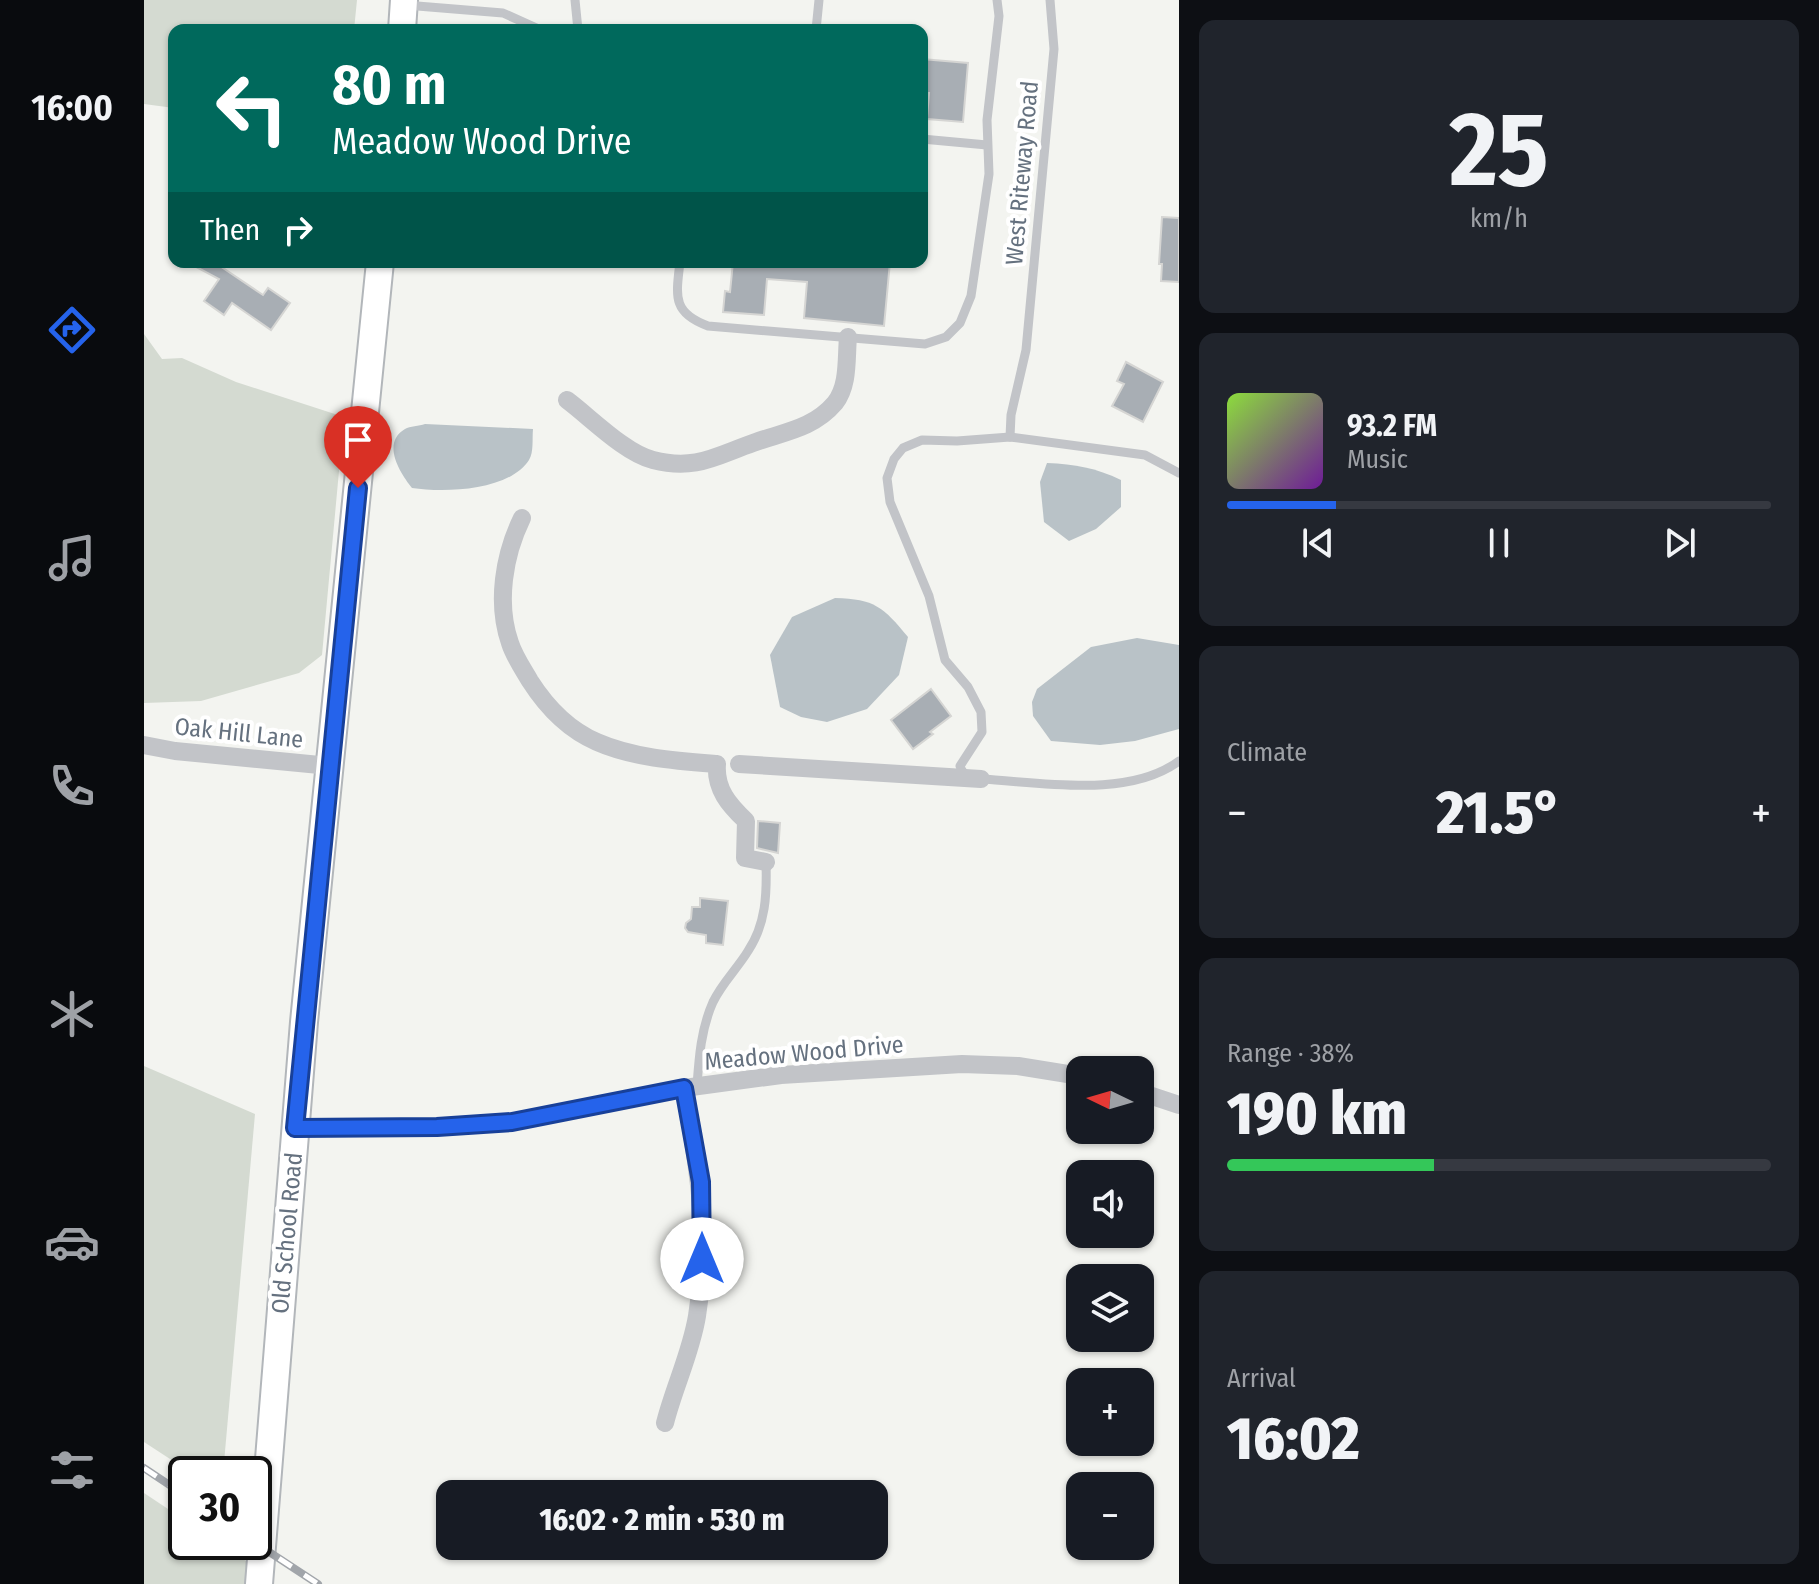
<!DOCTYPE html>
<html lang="en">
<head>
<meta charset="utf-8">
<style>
  body { margin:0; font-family:"Fira Sans Condensed",sans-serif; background:#20242c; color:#f1f3f6; height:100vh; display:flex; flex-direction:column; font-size:30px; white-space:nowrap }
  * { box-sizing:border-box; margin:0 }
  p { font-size:26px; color:#9ea1a6 }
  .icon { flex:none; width:44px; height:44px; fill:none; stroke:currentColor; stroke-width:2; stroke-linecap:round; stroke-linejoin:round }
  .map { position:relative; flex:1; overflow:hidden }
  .drawer { display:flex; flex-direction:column; gap:20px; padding:20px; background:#0d0f14; width:640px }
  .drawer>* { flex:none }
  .banner { position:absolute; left:24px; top:24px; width:760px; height:244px; border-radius:16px; box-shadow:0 2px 6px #0004; background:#00695c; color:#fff; overflow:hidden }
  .needle { width:52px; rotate:275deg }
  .buttons { position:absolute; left:922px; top:1056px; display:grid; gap:16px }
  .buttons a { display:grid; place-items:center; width:88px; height:88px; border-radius:16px; background:#171b24; box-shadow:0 2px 6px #0004; font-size:40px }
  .speed { position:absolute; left:24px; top:1456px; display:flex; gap:16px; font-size:40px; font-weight:700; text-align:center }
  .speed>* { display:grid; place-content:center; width:104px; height:104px; border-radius:50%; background:#171b24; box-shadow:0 2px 6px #0004; line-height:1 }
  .speed .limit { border:4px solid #111; border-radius:12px; background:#fff; color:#111 }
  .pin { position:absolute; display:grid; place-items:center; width:68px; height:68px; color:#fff; margin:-82px -34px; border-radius:50% 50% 50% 0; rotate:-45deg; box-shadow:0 0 8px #0007 }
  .pin .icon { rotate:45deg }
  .me { position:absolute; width:88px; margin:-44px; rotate:0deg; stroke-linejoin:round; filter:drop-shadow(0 0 6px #0008) }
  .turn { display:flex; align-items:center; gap:28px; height:168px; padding:0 32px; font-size:36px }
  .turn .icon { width:104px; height:104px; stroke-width:2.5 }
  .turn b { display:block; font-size:56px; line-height:68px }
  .then { display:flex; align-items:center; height:76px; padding:0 32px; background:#0003; gap:16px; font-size:30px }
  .big { font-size:60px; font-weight:800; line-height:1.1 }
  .drawer .tile { flex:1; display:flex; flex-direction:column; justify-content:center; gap:12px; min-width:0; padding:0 28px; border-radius:16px; background:#20242c }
  .drawer .dial { align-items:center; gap:0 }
  .dial b { font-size:104px; line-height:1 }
  .song { display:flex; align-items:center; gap:24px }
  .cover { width:96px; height:96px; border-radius:12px; background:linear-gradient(135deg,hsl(90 70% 55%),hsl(280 70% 35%)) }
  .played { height:8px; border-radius:4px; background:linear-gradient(90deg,#2563eb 20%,#363941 20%) }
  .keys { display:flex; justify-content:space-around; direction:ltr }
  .heat { display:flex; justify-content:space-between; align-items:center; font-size:44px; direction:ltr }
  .charge { height:12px; border-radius:6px; background:linear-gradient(90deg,#34c759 38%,#363941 0) }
  .trip { position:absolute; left:292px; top:1480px; width:452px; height:80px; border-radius:16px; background:#171b24; box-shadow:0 2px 6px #0004; font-weight:800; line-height:80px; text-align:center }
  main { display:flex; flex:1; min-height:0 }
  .tab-bar { display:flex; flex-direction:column; width:144px; justify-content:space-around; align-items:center; background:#090b0e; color:#9ea1a6 }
  .tab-bar .icon { width:56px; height:56px }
  .tab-bar .active { color:#2563eb }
  .tab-bar b { font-size:36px; color:#f1f3f6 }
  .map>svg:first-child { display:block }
  .green { fill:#d4dad1 }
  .water { fill:#b9c2c7 }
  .building { fill:#a8aeb4; stroke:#d5d5d3; stroke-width:2 }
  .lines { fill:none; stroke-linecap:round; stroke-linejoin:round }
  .secondary-casing { stroke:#b2b6ba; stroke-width:30 }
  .lane { stroke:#c2c4c8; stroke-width:9 }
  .street { stroke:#c2c4c8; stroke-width:18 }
  .secondary { stroke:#fff; stroke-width:26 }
  .rail-casing { stroke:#a1a5aa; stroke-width:8 }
  .rail { stroke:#fff; stroke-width:5; stroke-dasharray:15; stroke-linecap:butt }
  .route-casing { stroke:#184099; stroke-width:20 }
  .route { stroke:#2563eb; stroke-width:14 }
  .labels { text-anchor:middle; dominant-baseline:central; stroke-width:8; stroke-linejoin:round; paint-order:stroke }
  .street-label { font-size:24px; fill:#65717f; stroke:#fff }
</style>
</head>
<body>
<main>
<nav class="tab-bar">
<b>16:00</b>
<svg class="icon active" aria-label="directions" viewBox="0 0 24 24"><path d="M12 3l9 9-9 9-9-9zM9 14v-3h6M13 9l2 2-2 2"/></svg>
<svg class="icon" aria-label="music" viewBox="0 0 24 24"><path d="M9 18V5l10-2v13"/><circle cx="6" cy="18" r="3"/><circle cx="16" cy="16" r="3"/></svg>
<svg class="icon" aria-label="phone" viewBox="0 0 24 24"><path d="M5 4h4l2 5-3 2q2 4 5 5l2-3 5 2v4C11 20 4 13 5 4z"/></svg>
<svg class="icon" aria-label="climate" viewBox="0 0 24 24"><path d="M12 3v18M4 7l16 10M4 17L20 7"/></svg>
<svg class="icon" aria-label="car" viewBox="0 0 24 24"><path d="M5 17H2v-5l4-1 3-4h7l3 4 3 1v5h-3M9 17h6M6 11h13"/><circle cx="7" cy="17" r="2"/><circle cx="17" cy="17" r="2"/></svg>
<svg class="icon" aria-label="filters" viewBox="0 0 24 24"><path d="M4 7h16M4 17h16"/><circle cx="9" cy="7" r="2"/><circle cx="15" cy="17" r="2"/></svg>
</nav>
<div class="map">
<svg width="1035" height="1584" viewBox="0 0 1035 1584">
  <rect width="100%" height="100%" fill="#f3f4f0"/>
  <g class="green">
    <polygon points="0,0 213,0 210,30 30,30 30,108 0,104"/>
    <polygon points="0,334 18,359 38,358 92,382 200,417 178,655 155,673 57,701 0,703"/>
    <polygon points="0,1066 111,1114 79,1474 49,1474 0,1442"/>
    <polygon points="0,1493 42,1521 42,1542 74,1542 105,1563 103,1584 0,1584"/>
  </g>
  <g class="water">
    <path d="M281 424 389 429C388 439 390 452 385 460 365 491 301 493 268 488 256 473 237 443 261 429 266 426 275 426 281 424Z"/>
    <path d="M903 463C931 464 952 468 977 480V507L952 529 925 541 900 522 896 482Z"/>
    <path d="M691 598C731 599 739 607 764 637L755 675 723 709 683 722 657 717 636 707 626 655 648 617Z"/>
    <polygon points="993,638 1035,645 1035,729 991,741 956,745 907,741 889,716 888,702 893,689 947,647"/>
  </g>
  <g class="building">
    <polygon points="778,59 824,63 819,122 783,119 785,93 778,93"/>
    <polygon points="1018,217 1035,218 1035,282 1017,281 1018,264 1015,264"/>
    <polygon points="43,262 70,262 119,295 124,288 146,303 127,330 88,303 80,315 60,301 75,279"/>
    <polygon points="589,262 746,262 740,326 660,318 663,282 623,279 620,315 579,312 581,291 586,292"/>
    <polygon points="982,362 1019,382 999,422 968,406 980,384 973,381"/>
    <polygon points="787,689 807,716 786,732 789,734 769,749 747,720"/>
    <polygon points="614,821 636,823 634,853 613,848"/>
    <polygon points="556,898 584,901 579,945 562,943 562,935 544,932 541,928 542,923 547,919 548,907 556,907"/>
  </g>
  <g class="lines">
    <g class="secondary-casing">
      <g id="secondary">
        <polyline points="258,30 260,0"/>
        <polyline points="115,1584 160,1022 236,262"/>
      </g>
    </g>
    <g class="lane">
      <polyline points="431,0 434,30"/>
      <polyline points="261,5 359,13 397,30"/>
      <polyline points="672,30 675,0"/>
      <polyline points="778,139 843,145"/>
      <path d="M536 262C532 296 528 313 564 326L781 344 802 337 816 323 827 296 845 174 843 120 855 16 853 0"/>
      <polyline points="866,437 867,415 882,350 910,49 906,0"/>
      <path d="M1035 473 1001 455 866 437 813 441 778 440 759 448 750 459 743 478 746 502 785 596 801 660 824 687 837 712 838 732 816 766C819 776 827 777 837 779 897 782 984 799 1035 761"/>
      <path d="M553 1086C555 1057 557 1029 569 1002 578 983 593 969 604 951 622 924 623 894 622 862"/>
    </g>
    <g class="street">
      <path d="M423 400C447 418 481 453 509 460 551 471 572 456 609 443 639 432 669 429 691 403 705 385 702 359 704 337"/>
      <path d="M378 518C360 555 352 603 366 643 370 656 379 669 386 681 402 706 425 730 453 742 489 758 534 761 573 764 571 789 585 805 602 821L601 858 622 862"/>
      <polyline points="0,745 31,751 186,766"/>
      <polyline points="595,764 837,779"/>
      <polyline points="996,1092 1035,1105"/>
      <polyline points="151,1128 293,1127 368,1122 540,1088 637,1075 818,1064 874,1066 936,1076"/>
      <path d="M521 1423C530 1387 547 1353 553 1316 566 1238 554 1165 540 1088"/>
    </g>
    <use href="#secondary" class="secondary"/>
    <g class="rail-casing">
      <g id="rail">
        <polyline points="0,1468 42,1496"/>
        <polyline points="110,1542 174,1584"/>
      </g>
    </g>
    <use href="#rail" class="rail"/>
  </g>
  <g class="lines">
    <g class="route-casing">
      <polyline id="route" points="214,488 151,1128 293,1127 368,1122 540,1088 557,1182 558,1259"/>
    </g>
    <use href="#route" class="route"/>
  </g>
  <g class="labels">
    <g class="street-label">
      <text transform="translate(878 173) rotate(-85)">West Riteway Road</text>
      <text transform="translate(95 733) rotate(6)">Oak Hill Lane</text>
      <text transform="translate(660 1053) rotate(-5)">Meadow Wood Drive</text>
      <text transform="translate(143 1233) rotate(-85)">Old School Road</text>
    </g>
  </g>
</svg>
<div class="buttons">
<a><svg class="needle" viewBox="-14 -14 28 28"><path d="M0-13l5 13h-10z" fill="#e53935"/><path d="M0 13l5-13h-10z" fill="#9ea1a6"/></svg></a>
<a><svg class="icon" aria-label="sound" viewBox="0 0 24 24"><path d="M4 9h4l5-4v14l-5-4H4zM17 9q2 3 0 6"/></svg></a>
<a><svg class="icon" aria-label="layers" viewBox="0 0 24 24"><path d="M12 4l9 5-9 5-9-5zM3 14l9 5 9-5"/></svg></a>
<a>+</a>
<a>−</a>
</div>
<div class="speed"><div class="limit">30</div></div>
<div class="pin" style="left:214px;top:488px;background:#d93025"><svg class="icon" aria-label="arrive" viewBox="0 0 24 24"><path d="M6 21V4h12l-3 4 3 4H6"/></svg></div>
<svg class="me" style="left:558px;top:1259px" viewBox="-20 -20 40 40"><circle r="19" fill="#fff"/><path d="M0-13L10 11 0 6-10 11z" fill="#2563eb"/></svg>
<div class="trip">16:02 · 2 min · 530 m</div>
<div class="banner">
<div class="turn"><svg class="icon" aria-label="left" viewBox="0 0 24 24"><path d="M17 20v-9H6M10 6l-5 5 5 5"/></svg><div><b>80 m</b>Meadow Wood Drive</div></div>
<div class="then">Then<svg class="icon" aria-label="right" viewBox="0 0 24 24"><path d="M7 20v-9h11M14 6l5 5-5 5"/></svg></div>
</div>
</div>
<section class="drawer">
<div class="tile dial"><b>25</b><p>km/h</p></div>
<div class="tile">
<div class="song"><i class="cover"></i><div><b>93.2 FM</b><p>Music</p></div></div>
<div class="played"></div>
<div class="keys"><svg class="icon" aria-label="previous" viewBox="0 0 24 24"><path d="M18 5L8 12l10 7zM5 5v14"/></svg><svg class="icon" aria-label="pause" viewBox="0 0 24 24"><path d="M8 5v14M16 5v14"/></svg><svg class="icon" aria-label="next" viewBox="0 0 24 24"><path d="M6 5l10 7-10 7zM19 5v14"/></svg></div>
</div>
<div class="tile"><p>Climate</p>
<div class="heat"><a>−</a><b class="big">21.5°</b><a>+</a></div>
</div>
<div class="tile"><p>Range · 38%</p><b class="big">190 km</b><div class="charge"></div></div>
<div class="tile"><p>Arrival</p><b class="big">16:02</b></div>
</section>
</main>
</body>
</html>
